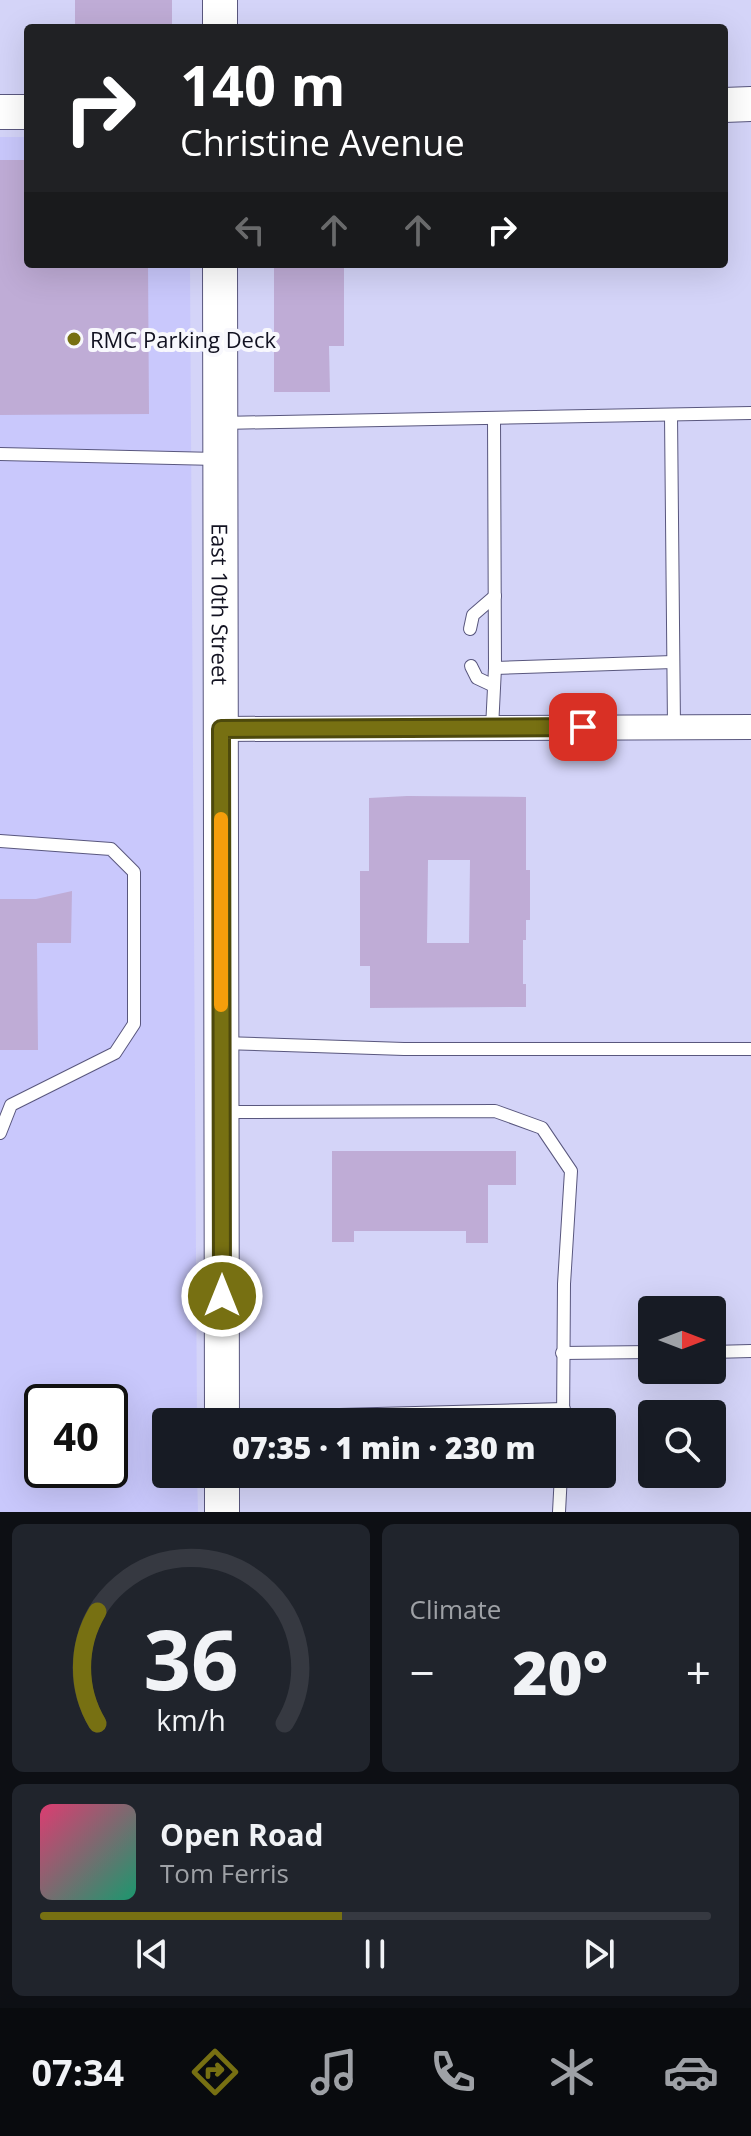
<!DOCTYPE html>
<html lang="en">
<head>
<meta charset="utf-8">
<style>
  body { margin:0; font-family:"Open Sans",sans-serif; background:#20242c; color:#f1f3f6; height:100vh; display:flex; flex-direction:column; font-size:30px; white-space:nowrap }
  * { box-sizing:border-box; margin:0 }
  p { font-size:26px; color:#9ea1a6 }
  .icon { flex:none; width:44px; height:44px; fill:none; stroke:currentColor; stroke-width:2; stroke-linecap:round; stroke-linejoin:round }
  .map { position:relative; height:1512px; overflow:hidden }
  .details { display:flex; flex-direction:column; gap:12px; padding:12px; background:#0d0f14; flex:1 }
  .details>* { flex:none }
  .hud { position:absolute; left:24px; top:24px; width:704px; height:244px; border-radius:8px; box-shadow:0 8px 32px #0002; background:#202124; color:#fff; overflow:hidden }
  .needle { width:52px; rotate:90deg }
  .fabs { position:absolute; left:638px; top:1296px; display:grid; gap:16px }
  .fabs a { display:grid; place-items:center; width:88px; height:88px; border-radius:8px; background:#171b24; box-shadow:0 8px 32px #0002; font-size:40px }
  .speed { position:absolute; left:24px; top:1384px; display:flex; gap:16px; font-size:40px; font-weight:700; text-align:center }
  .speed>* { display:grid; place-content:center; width:104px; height:104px; border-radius:50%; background:#171b24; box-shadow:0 8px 32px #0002; line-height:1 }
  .speed .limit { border:4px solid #111; border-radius:12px; background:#fff; color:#111 }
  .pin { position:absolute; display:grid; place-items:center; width:68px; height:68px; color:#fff; margin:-34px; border-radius:16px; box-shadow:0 4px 12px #0006 }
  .me { position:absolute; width:88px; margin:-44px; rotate:0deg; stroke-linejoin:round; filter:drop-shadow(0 0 6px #0008) }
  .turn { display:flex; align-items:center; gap:28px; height:168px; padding:0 24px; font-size:36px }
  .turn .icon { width:104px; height:104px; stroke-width:2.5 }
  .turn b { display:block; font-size:56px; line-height:68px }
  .lanes { display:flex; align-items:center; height:76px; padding:0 24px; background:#0003; justify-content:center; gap:40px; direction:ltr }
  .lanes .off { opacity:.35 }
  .big { font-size:60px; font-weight:800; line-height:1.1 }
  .details .tile { flex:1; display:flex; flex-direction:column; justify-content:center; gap:12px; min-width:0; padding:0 28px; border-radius:12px; background:#20242c }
  .details .dial { align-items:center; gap:0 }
  .dial svg { height:208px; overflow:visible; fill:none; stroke:#363941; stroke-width:7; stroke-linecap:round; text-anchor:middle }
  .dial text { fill:#f1f3f6; stroke:none }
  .song { display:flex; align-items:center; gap:24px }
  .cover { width:96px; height:96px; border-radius:12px; background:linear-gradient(135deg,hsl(340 70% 55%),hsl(160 70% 35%)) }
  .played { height:8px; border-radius:4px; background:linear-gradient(90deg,#777012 45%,#363941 45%) }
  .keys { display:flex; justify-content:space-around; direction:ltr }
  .heat { display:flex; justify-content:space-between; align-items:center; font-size:44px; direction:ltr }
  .details .tiles { flex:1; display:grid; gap:12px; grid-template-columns:1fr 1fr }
  .tile:last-child { grid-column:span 2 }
  .trip { position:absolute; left:152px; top:1408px; width:464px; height:80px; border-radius:8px; background:#171b24; box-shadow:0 8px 32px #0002; font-weight:800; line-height:80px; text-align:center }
  .tab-bar { display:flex; height:128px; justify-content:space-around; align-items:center; background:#090b0e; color:#9ea1a6 }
  .tab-bar .icon { width:56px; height:56px }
  .tab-bar .selected { color:#777012 }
  .tab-bar b { font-size:36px; color:#f1f3f6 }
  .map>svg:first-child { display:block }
  .built { fill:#c9c8fc; fill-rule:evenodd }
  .building { fill:#bfacd6; fill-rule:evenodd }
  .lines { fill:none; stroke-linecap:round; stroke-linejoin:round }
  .lane-casing { stroke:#59577e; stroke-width:14 }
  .street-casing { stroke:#59577e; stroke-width:26 }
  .secondary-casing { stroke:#59577e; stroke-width:36 }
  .lane { stroke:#fff; stroke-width:12 }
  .street { stroke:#fff; stroke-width:24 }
  .secondary { stroke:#fff; stroke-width:34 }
  .route-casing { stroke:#4d490c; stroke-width:20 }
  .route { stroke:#777012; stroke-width:14 }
  .slow { stroke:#f59e0b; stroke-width:14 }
  .poi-dot { fill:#777012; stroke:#f8f8fd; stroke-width:3 }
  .labels { text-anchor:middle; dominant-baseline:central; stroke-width:8; stroke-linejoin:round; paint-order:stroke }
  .poi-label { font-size:22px; fill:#121221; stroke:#f8f8fd; text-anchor:start }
  .street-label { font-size:22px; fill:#121221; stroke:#f8f8fd }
</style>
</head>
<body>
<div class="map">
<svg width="751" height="1512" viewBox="0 0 751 1512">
  <rect width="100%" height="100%" fill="#d4d4f8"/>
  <path class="built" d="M0 137H28V264H190L197 1422H166V1474H197L198 1512H0ZM42 1402H110V1470H42Z"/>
  <g class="building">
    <rect x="75" y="0" width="97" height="28"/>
    <polygon points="0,160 28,160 28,264 148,264 149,414 0,415"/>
    <polygon points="274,264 344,264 344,346 329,346 330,392 274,392"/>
    <path d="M407 796 526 797V870H530V920H526V940H523V984H526V1007L370 1008V966H360V871H369V798ZM428 860H470L469 943H427Z"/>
    <polygon points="72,891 71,943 37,943 38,1050 0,1050 0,899 36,899"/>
    <polygon points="332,1151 516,1151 516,1185 488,1185 488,1243 466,1243 466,1231 354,1231 354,1242 332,1242"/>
  </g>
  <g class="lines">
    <g class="lane-casing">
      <g id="lane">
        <polyline points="671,415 674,727"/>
        <polyline points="222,423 751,413"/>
        <polyline points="0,454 217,459"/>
        <polyline points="470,629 473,615 495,596"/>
        <polyline points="471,666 477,678 494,686"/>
        <polyline points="495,668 673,662"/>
        <polyline points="492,728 495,668 494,418"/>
        <polyline points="0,841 111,849 134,872 134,1024 115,1053 11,1105 0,1133"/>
        <polyline points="222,1043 404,1049 751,1049"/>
        <polyline points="224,1112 495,1111 542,1128 571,1171 564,1284 563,1422"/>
        <polyline points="712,1352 751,1351"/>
        <polyline points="562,1353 652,1352"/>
        <polyline points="223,1418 564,1409"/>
        <polyline points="559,1512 561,1474"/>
      </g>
    </g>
    <g class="street-casing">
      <polyline id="street" points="221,729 751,727"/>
    </g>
    <g class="secondary-casing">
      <g id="secondary">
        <polyline points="220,0 220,28"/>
        <polyline points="724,105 751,104"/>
        <polyline points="0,112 28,112"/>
        <path id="s1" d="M220 264 222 1422"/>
        <polyline points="222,1474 222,1512"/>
      </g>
    </g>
    <use href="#lane" class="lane"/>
    <use href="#street" class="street"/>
    <use href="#secondary" class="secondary"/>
  </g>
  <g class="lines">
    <g class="route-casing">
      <polyline id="route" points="222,1296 221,729 583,727"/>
    </g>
    <use href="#route" class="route"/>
    <polyline class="slow" points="221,819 221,1005"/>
  </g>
  <circle class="poi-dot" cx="74" cy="339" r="8"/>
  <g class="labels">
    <g class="poi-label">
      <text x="90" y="339">RMC Parking Deck</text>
    </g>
    <g class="street-label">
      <text stroke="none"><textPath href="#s1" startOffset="340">East 10th Street</textPath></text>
    </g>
  </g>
</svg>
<div class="fabs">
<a><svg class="needle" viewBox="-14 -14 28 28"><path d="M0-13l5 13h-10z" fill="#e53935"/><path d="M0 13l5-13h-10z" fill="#9ea1a6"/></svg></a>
<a><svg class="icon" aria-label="search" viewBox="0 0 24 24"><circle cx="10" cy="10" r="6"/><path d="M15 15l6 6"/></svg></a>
</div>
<div class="speed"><div class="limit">40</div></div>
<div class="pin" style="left:583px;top:727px;background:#d93025"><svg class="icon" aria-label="arrive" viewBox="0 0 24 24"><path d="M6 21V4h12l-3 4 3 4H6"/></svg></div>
<svg class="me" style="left:222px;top:1296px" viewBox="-20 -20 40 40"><circle r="17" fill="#777012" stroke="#fff" stroke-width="3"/><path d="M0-11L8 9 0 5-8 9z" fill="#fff"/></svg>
<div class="trip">07:35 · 1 min · 230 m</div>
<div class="hud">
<div class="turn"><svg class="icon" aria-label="right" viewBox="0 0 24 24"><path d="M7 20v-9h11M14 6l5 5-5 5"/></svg><div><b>140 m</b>Christine Avenue</div></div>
<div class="lanes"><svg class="icon off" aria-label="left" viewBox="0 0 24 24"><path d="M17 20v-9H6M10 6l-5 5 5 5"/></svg><svg class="icon off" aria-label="ahead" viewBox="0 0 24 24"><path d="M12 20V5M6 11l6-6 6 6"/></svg><svg class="icon off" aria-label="ahead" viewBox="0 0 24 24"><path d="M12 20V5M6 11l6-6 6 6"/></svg><svg class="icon" aria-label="right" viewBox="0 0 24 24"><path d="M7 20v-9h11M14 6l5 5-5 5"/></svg></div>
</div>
</div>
<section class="details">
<div class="tiles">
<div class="tile dial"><svg viewBox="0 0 100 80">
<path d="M14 69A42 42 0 1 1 86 69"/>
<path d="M14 69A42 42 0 0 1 14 26" stroke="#777012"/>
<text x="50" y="56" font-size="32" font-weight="700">36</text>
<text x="50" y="72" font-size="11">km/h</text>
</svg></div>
<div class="tile"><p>Climate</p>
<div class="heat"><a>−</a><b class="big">20°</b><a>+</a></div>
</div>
<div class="tile">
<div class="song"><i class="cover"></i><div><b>Open Road</b><p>Tom Ferris</p></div></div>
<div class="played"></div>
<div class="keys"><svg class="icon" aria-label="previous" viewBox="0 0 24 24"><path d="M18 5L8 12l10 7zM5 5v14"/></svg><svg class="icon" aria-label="pause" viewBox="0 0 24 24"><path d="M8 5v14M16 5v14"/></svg><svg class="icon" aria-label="next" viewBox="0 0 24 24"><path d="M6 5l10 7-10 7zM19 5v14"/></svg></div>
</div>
</div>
</section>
<nav class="tab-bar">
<b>07:34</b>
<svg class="icon selected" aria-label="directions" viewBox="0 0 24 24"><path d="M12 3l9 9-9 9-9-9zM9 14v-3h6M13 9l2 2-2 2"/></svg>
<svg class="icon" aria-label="music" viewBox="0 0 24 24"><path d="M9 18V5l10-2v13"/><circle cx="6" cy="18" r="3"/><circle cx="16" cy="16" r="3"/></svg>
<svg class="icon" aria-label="phone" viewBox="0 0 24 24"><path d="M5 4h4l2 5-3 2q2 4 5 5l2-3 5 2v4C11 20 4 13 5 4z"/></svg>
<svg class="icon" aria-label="climate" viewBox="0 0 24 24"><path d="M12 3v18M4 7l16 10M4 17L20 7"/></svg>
<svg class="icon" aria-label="car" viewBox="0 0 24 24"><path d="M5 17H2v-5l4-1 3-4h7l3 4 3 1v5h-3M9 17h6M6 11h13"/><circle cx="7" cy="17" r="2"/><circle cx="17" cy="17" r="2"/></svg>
</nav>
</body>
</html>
